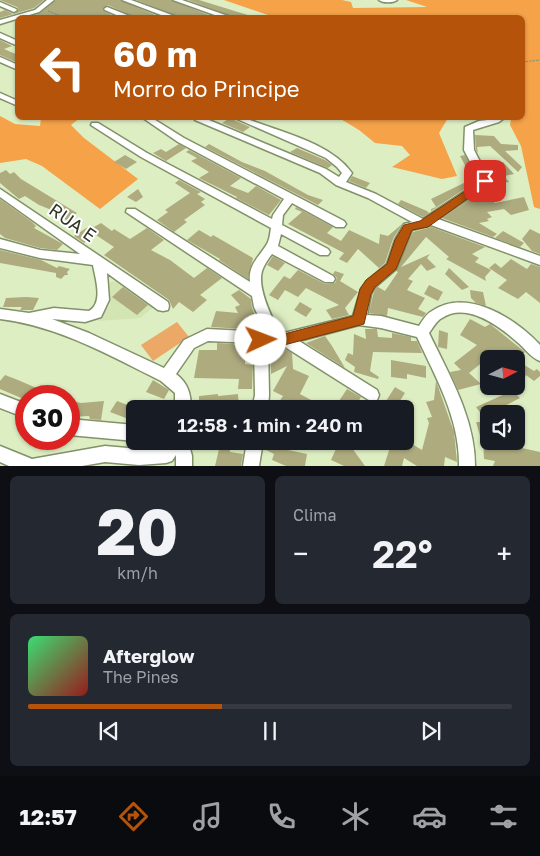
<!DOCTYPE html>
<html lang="pt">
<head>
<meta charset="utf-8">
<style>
  body { margin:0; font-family:"Golos Text",sans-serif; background:#242831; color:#f1f3f6; height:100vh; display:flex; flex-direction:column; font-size:19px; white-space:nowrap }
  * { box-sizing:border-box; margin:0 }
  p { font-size:16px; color:#9ea1a6 }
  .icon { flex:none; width:28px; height:28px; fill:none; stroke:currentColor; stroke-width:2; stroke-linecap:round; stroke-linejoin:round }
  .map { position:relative; height:466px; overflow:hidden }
  .details { display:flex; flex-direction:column; gap:10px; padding:10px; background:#0d0f14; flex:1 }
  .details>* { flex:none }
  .hud { position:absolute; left:15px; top:15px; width:510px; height:105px; border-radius:8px; box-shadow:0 1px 4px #0004; background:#b45309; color:#fff; overflow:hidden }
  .needle { width:32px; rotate:84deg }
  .controls { position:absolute; left:480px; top:350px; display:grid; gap:10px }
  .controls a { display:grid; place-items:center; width:45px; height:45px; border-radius:8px; background:#171b24; box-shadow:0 1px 4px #0004; font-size:25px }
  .speed { position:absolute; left:15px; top:385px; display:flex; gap:10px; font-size:25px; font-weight:700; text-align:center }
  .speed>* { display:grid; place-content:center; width:65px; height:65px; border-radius:50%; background:#171b24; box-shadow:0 1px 4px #0004; line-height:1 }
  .speed .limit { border:8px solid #d22; background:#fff; color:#111 }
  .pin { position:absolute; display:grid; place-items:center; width:42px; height:42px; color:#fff; margin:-21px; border-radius:10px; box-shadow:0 2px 8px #0006 }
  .me { position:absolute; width:55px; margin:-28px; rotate:88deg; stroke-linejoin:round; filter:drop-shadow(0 0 4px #0008) }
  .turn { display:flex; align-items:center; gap:18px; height:105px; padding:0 15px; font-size:22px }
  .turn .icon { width:65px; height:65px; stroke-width:2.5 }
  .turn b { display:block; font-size:35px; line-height:42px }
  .big { font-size:38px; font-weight:600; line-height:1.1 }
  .details .tile { flex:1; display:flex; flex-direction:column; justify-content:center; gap:8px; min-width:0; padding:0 18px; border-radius:8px; background:#242831 }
  .details .dial { align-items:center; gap:0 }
  .dial b { font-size:65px; line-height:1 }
  .song { display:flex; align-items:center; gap:15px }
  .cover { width:60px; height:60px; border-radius:8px; background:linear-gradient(135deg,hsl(140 70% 55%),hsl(0 70% 35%)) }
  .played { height:5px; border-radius:2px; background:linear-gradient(90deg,#b45309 40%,#363941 40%) }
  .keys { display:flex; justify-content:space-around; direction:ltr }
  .heat { display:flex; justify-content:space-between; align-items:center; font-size:28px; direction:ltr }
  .details .tiles { flex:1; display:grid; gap:10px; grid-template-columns:1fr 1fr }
  .tile:last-child { grid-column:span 2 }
  .trip { position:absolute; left:126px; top:400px; width:288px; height:50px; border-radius:8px; background:#171b24; box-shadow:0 1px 4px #0004; font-weight:600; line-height:50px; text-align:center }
  .dock { display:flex; height:80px; justify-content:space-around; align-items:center; background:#090b0e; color:#9ea1a6 }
  .dock .icon { width:35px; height:35px }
  .dock .current { color:#b45309 }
  .dock b { font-size:22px; color:#f1f3f6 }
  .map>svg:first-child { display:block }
  .built { fill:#d2e5b2 }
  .green { fill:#eba867 }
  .forest { fill:#f5a249 }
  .building { fill:#aeab7f }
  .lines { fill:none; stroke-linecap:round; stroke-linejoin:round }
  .minor-casing { stroke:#829169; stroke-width:3 }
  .path { stroke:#848f72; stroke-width:1; stroke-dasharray:2.5 1; stroke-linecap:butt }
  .minor { fill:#fff; fill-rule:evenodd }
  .route { fill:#b45309; stroke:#753606 }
  .labels { text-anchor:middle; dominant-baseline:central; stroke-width:4; stroke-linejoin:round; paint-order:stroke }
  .street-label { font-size:18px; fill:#303626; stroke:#fff }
</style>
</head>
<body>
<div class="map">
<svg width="540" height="466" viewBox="0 0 540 466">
  <rect width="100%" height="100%" fill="#deeec3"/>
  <polygon class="built" points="121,281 155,306 140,318 98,321 110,305 107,285 110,282"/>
  <polygon class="green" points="177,322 189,337 153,361 141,345"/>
  <g class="forest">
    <polygon points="224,0 342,0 351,2 353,8 427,7 406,0 540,0 540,209 534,207 521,146 510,125 511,118 522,118 522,18 274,17"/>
    <polygon points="0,116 15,124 40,126 41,118 80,118 71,125 84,138 138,179 100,209 42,166 26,159 0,163"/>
    <polygon points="339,118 448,118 439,133 457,176 442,179 392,167 410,155 402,146 375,143 359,130"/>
  </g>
  <g class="building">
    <polygon points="0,0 44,0 34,8 0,18 0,12 5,10 13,14 19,10 17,7"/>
    <polygon points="56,0 120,0 160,17 155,18 145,15 136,18 108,5 102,9 113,16 108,18 28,18 40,13"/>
    <polygon points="136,0 171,0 216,18 182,18"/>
    <polygon points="188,0 199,0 251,16 251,18 236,18"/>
    <polygon points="0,40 12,46 4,49 18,55 18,63 0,55"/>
    <polygon points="230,118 233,118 234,120 250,127 243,132 222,123"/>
    <polygon points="475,135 494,136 501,144 518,145 518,150 505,151 522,167 518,172 490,146 477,147 478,153 476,150"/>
    <polygon points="179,144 186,148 166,161 153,153 161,149 166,152"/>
    <polygon points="209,144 242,162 265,171 308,195 323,200 318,205 205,147"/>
    <polygon points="297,148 325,160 332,165 328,168 290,152"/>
    <polygon points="189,150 241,178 230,186 248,193 256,186 281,200 269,215 236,198 237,197 199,178 209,172 191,161 197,158 186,152"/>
    <polygon points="125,155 137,162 126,169 114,162"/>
    <polygon points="460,156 465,155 478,180 431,211 431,209 436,207 431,199 470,180 467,178 471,176"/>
    <polygon points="503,162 514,174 504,176 509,182 491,184 492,180 484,166"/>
    <polygon points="6,170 10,174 14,172 21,179 77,213 66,220 54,211 39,205 25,196 19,199 0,183 0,173"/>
    <polygon points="352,176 370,183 366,188 349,181"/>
    <polygon points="179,180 201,192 197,194 205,199 201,202 205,205 184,220 187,222 174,232 157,220 168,212 165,210 190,193 175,183"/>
    <polygon points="138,189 143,197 136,202 127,197"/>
    <polygon points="480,193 486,200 490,199 495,203 524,197 529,210 511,215 504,209 487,212 492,217 487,219 489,221 479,223 497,234 493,237 442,218"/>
    <polygon points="0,199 32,222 36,226 34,228 63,244 57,250 40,248 5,238 0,234"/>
    <polygon points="401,200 427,211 429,213 423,217 398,204"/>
    <polygon points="296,207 333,227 327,233 341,241 349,230 379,244 380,234 388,236 402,224 393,239 385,263 379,268 358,249 347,263 339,259 344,253 288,224 302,212 295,209"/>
    <polygon points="101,223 112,231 114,229 130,239 147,228 164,240 151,250 170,260 194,278 207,268 222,278 200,295 207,300 193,312 179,302 173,309 169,300 104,255 114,247 96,235 84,243 74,236 91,225 94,227"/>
    <polygon points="431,227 485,247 472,254 479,258 475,262 491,270 485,277 486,281 446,259 449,257 426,237 401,267 430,254 427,258 436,267 427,271 421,264 408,279 413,281 407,290 425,298 418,309 426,313 423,317 388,308 387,316 369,313 373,295 376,288 378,287 385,291 398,272 396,271 413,232"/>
    <polygon points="530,229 540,234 540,254 532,251 522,239"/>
    <polygon points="199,230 211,237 213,235 253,258 248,279 219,260 220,259 187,240"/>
    <polygon points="503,231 524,243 520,247 495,238"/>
    <polygon points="0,250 41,260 57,268 59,266 70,269 67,272 68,275 65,275 61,279 56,277 56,273 0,263"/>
    <polygon points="273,256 285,263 278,271 267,265"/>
    <polygon points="511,259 527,269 531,264 540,267 540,303 526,292 518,299 498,288 507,280 489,268 495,263 501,268"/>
    <polygon points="449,268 469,287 462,290 445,274"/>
    <polygon points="298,270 325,284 335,283 337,278 333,274 335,271 344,274 340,281 358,292 345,308 349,315 332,319 326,310 339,305 306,288 298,297 285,290 278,300 269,295 284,276 290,279"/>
    <polygon points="429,285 443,292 438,301 424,294"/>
    <polygon points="123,287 148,305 137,315 112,297"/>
    <polygon points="239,290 251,299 252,308 260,325 259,330 211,327 216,311 238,313 235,307 240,305 231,295"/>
    <polygon points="470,290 483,292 486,306 476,303 471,298"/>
    <polygon points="26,297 39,298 33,310 20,310 22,307 3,307 6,298"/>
    <polygon points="300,302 312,309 306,317 294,310"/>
    <polygon points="470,319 485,327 490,324 525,352 516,359 489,359 489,361 481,357 484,361 469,373 481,384 458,390 450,372 461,370 454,363 477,345 460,335"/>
    <polygon points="365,329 377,329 378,337 392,338 392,333 411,337 411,341 417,341 422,353 373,352 370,371 379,377 378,379 354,372 355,367 345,360 348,353 353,355 354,334 366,339"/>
    <polygon points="439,330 448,333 447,349 438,347"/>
    <polygon points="325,336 332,346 345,368 306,343"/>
    <polygon points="217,343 246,345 245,364 253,365 252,389 238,389 239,379 194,378 199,350 217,350"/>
    <polygon points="284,348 292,353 293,369 309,376 300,394 313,401 310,409 274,409 283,396 273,391 287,366 271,374 270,349"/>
    <polygon points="391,360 426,366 426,378 407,374 407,379 391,377"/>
    <polygon points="516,360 534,371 537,369 540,372 540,376 534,381 526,375 523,382 516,378"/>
    <polygon points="5,375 18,380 55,396 26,396 26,400 0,389 0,381"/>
    <polygon points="153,380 169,390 164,399 146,392"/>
    <polygon points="436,381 454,432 457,462 445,457 444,466 417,466 404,458 402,466 384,466 392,441 407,441 422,450 429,423 427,418 432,417 426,402 434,400"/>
    <polygon points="498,386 508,386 520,398 489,414 489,439 481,439 476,422 487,422 476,407 505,394"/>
    <polygon points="395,387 405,393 396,407 386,401"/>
    <polygon points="347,389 361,397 354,409 339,401"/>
    <polygon points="218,394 218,396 238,394 239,409 199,409 199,396"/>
    <polygon points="69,400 81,403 104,401 101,420 90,419 89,416 69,417"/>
    <polygon points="117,401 138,409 135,409 131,420 110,412"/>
    <polygon points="221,441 229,441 230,452 243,454 241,466 215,466"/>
    <polygon points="265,441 291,441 288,450 307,454 305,466 286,466 272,460 274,454 264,449"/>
    <polygon points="483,441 513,449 513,446 540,452 540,466 493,466 495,461 484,459"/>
    <polygon points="339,442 352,448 365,466 344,466 331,460"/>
  </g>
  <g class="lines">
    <g class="minor-casing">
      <g id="minor">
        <polygon points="47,0 54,0 39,12 0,24 0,20 35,10"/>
        <polygon points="122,0 131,0 180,18 169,18"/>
        <polygon points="173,0 182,0 234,18 223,18"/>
        <path d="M379 0H397C393 3 383 3 379 0Z"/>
        <polygon points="0,2 16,9 17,10 14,12 0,6"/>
        <polygon points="107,7 132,17 133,18 123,18 105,10 104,9"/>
        <polygon points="0,33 18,41 18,46 0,38"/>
        <polygon points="0,57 18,65 18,70 0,62"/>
        <polygon points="0,93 18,101 18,106 0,98"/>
        <path d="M143 118H152L184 138 344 221 346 224 344 227H336L292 203 283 215 282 225 328 249 330 252 328 255H320L281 234 278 246 333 276 335 279 333 282H325L272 254C268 259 264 265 262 271 257 289 272 318 280 333H284L353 316 361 289 367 281 387 264 395 240 404 224 412 222 368 198 336 185 320 173 195 120 194 118H204L326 169 339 177 342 173 337 167 326 158 235 118H245C279 132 330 142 352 173L346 182 376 194 423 219 480 181 464 150 465 127 479 121 504 118 499 122 473 130 474 150 490 181 488 185 438 219 540 256V265L431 225 412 230 396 269 375 287 371 294 367 315 381 316 419 326C423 320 426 314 432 311 467 287 516 319 540 345V361C531 358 524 347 516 341 498 325 466 302 442 318 436 321 433 328 429 333 449 375 475 418 475 466H459C460 419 436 378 417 337L381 328 359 325 299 341 377 390 379 395 377 400 372 402 282 345 268 344 269 395 268 409H252L255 395 254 343 208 341 194 348 176 374C188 383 191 394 191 409H175V393L161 381C109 355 58 326 0 319V309L29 313 54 308 89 311C104 302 95 278 93 265L40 258 0 248V239L40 250 80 254 0 197V189L168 302 169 306 168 310 163 311 158 310 107 273 109 300 101 317 85 322 52 319 89 333 164 368 184 340 207 329 266 332 254 307 252 296 126 212 127 209H135L250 282C248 265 259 257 267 244 270 239 270 233 271 228L141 157 91 125 92 123H98L147 153 272 219 273 215 284 199 178 142Z"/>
        <polygon points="0,394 26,404 26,418 0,408"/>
        <polygon points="69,419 135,425 135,441 69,435"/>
        <polygon points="165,441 188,441 192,456 192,466 176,466 176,455 172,461 166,463 139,465 105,462 82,466 9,466 0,462 0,446 32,459 105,446 139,449 162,447"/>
        <polygon points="247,441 263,441 259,466 243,466"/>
      </g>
    </g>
    <g class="path">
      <polyline points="48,11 66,18"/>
      <polyline points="522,62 540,60"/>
    </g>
    <use href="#minor" class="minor"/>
  </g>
  <polygon class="route" points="485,178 490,181 488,184 428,227 412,230 396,269 375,287 371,294 364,324 284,345 256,344 254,340 256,336 284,334 353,316 360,289 366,280 387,264 395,240 404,225 420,221"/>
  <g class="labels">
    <g class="street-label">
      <text transform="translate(73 222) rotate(35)">RUA E</text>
    </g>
  </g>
</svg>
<div class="controls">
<a><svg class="needle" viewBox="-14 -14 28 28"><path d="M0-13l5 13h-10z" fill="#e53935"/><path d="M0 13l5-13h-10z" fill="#9ea1a6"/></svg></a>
<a><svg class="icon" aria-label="sound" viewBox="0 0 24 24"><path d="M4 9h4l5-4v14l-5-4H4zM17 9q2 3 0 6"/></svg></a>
</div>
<div class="speed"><div class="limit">30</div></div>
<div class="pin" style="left:485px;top:181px;background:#d93025"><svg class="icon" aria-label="arrive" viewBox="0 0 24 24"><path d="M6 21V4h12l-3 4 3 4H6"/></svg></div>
<svg class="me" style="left:261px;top:340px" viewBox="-20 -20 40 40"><circle r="19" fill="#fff"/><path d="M0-13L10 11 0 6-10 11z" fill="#b45309"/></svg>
<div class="trip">12:58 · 1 min · 240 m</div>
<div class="hud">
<div class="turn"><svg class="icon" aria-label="left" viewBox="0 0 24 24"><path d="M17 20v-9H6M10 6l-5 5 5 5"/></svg><div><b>60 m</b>Morro do Principe</div></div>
</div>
</div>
<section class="details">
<div class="tiles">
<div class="tile dial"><b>20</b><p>km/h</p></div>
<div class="tile"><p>Clima</p>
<div class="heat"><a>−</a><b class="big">22°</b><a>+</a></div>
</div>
<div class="tile">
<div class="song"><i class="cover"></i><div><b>Afterglow</b><p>The Pines</p></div></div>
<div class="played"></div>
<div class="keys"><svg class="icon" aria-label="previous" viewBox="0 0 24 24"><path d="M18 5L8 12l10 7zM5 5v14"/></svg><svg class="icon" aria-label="pause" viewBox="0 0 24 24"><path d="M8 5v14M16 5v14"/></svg><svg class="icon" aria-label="next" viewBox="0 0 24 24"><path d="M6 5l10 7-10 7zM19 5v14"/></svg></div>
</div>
</div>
</section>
<nav class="dock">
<b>12:57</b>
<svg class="icon current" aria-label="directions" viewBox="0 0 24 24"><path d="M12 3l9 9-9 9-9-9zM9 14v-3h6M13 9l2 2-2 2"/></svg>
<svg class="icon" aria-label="music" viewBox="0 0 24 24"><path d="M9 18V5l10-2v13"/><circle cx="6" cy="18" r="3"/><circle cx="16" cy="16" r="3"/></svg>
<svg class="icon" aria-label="phone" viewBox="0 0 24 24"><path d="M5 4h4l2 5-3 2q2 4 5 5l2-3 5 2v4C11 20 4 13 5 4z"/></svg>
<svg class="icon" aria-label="climate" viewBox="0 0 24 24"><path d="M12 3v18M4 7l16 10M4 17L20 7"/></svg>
<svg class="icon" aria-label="car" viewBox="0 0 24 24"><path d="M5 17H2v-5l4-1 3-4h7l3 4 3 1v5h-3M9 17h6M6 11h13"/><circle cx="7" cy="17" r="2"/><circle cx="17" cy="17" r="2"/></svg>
<svg class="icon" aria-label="filters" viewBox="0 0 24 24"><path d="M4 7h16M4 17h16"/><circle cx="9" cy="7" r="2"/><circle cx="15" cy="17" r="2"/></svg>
</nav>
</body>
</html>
